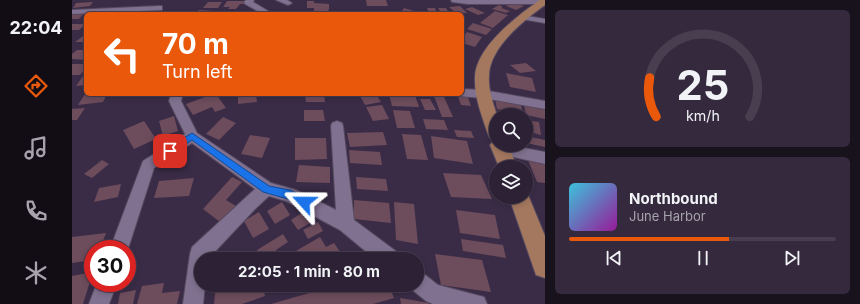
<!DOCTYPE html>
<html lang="en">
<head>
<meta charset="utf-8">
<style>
  body { margin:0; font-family:Inter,sans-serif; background:#34293d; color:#f1f3f6; height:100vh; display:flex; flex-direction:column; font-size:15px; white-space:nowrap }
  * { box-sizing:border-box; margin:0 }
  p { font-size:13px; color:#a6a3ad }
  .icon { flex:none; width:22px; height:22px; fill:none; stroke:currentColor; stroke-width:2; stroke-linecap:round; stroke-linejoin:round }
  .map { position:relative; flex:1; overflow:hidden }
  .panel { display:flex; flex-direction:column; gap:10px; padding:10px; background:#18121d; width:315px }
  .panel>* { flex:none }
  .banner { position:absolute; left:12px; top:12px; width:380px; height:84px; border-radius:6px; box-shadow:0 2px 6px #0003,0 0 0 1px #483e50; background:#ea580c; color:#fff; overflow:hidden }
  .buttons { position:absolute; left:417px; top:108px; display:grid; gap:8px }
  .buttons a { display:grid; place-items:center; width:44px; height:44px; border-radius:50%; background:#2c2135; box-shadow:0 2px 6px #0003,0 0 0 1px #483e50; font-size:20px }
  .speed { position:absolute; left:12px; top:240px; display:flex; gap:8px; font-size:20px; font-weight:700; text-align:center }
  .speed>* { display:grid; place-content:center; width:52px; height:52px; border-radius:50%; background:#2c2135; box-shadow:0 2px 6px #0003,0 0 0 1px #483e50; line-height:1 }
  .speed .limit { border:6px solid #d22; background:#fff; color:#111 }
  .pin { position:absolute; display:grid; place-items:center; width:34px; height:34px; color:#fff; margin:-17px; border-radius:8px; box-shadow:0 2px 6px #0006 }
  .me { position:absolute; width:44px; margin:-22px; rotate:294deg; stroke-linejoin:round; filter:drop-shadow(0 0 3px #0008) }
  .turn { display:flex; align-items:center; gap:14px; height:84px; padding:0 12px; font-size:18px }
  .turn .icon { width:52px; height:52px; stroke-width:2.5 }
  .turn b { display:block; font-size:28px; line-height:34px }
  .panel .widget { flex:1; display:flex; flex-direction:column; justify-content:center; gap:6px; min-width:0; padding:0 14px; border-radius:6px; background:#34293d }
  .panel .dial { align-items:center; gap:0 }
  .dial svg { height:104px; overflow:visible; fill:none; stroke:#483e50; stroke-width:7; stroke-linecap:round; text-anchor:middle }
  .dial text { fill:#f1f3f6; stroke:none }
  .song { display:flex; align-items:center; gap:12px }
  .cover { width:48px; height:48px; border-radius:6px; background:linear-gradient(135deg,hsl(190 70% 55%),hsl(300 70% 35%)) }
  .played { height:4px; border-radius:2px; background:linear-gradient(90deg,#ea580c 60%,#483e50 60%) }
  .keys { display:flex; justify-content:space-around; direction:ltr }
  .trip { position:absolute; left:122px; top:252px; width:230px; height:40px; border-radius:20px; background:#2c2135; box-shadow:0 2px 6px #0003,0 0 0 1px #483e50; font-weight:700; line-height:40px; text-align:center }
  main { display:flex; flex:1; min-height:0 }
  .tab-bar { display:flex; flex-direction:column; width:72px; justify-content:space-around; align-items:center; background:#120d15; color:#a6a3ad }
  .tab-bar .icon { width:28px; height:28px }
  .tab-bar .current { color:#ea580c }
  .tab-bar b { font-size:18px; color:#f1f3f6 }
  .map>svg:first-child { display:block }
  .building { fill:#6d4c5c }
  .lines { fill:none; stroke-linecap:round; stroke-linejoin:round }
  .minor-casing { stroke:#564a60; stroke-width:2 }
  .major-casing { stroke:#564a60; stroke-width:2 }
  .minor { fill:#817190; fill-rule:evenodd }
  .major { fill:#a4785f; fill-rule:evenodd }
  .route { fill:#1a73e8; stroke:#114b97 }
</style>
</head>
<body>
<main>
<nav class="tab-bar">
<b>22:04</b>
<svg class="icon current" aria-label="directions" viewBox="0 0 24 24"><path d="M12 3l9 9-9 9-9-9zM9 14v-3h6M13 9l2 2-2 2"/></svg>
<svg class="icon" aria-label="music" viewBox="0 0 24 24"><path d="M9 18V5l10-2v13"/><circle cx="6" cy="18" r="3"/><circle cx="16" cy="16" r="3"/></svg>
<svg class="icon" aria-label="phone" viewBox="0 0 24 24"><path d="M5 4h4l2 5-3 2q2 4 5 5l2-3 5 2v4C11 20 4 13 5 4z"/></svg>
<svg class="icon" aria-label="climate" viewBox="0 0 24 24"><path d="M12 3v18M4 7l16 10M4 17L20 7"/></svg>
</nav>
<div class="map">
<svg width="473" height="304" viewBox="0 0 473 304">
  <rect width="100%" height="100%" fill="#3a2c47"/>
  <g class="building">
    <polygon points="294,0 314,0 316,6 295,6"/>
    <polygon points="155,1 174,1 173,4 168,4 164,9 156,9 158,7 151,7"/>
    <polygon points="235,1 242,1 242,3 257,4 257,9 256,11 242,11 242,8 235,8"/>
    <polygon points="21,2 18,6 1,8 4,3"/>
    <polygon points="136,2 150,2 146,8 131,8"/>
    <polygon points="441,3 452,6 444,10 434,6"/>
    <polygon points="427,5 431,7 429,8 438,11 434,13 420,9"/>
    <polygon points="388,6 395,13 384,13 377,7"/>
    <polygon points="400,7 402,8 413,13 406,15 393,9"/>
    <polygon points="332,8 342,11 339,14 328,14"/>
    <polygon points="355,8 363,8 365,13 357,13"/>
    <polygon points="366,8 374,8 377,13 369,13"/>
    <polygon points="69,10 80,10 76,14 65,14"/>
    <polygon points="127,10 142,11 139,14 123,14"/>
    <polygon points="423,11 436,15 421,28 408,23"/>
    <polygon points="12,13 7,19 0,19 0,14"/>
    <polygon points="401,23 420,29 414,35 395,29"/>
    <polygon points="0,24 14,24 7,30 0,30"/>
    <polygon points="395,32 410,37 403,47 390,43 390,38"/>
    <polygon points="14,34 14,42 3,42"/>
    <polygon points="5,50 14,50 14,60 0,59 0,54"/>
    <polygon points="454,63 464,71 448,73 438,65"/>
    <polygon points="0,64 14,64 14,68 8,75 0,75"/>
    <polygon points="434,73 460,78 464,92 438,87"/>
    <polygon points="14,75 14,85 4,86 11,76"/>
    <polygon points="13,94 35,94 31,102 6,105"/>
    <polygon points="141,94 144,94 154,108 143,112 140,107 121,115 114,104"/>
    <polygon points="184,94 185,102 166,104 166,95"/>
    <polygon points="233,94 252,94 253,102 234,102"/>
    <polygon points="287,94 304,94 309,102 293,105"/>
    <polygon points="317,94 343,95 347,107 320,106"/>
    <polygon points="385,94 395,95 399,106 389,105"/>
    <polygon points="362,96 372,97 381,117 370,117"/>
    <polygon points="348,99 358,99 364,110 353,110"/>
    <polygon points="423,99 449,105 451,114 425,109"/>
    <polygon points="310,105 317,119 301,121 294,107"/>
    <polygon points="452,105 473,109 473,119 454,115"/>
    <polygon points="13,108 5,120 0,120 0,109"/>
    <polygon points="232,110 251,110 253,121 232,121"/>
    <polygon points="321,110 338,111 343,128 325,128"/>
    <polygon points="102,116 106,131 91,136 87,121"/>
    <polygon points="151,117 164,123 147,140 134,134"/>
    <polygon points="351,119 372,120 376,130 354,129"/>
    <polygon points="454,120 467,122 469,135 454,131"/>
    <polygon points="72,121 84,139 62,149 51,130"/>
    <polygon points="382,130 399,131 402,138 385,137"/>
    <polygon points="311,132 315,145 278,147 275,133"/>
    <polygon points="330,134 349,135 356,160 335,159"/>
    <polygon points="178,135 198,138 190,158 169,154"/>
    <polygon points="359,136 395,141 401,164 362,158"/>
    <polygon points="454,136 473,140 473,147 454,143"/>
    <polygon points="223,138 254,138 255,159 223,160"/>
    <polygon points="277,150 308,152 310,165 278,163"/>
    <polygon points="30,160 37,164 20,178 12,174"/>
    <polygon points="456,160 473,162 473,183 465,182"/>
    <polygon points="227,165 258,167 258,183 224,182"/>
    <polygon points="371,173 409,175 420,199 379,197"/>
    <polygon points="160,177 170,182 154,200 167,208 148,222 131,209"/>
    <polygon points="284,177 314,179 316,191 285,189"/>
    <polygon points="122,178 117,196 82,198 87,181"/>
    <polygon points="49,184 46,197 22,202 27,188"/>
    <polygon points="282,200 317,203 319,223 282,219"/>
    <polygon points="210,202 218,215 203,224 195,211"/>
    <polygon points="322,202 342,204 346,244 324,240"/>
    <polygon points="384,210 423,215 428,239 388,233"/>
    <polygon points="187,212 197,229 181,238 172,221"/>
    <polygon points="231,212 238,223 226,230 219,220"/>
    <polygon points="246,222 251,231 236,239 231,230"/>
    <polygon points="34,233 28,249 21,249 21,260 0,263 0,237"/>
    <polygon points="211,234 216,242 204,250 207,256 199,259 197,255 189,259 185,250"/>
    <polygon points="248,237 254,247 262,243 273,259 210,259"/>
    <polygon points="389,239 431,245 434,258 391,251"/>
    <polygon points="363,254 410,260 419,292 369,285"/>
    <polygon points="21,272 11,304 0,304 0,276"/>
    <polygon points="92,283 90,293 108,291 105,304 65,304 70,286"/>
    <polygon points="144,285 191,285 193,296 170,304 142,304"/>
    <polygon points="265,285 317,285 322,298 301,304 199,304"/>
    <polygon points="64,290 61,304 46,304 48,293"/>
    <polygon points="328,298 357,303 356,304 329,304"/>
  </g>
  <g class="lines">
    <g class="minor-casing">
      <g id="minor">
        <polygon points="174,0 182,0 181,2 201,14 191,14 173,4 172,2"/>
        <polygon points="204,0 215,0 220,3 216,5"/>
        <polygon points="379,0 472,0 473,4 396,4 380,2"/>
        <polygon points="87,6 90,6 90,10 0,14 0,10"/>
        <polygon points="449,15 473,19 473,23 449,19"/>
        <polygon points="390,89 411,90 473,101 473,109 411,98 386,96 385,94 390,94"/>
        <polygon points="99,94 111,94 109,101 125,133 199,183 224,190 264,210 259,126 260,123 265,121 270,123 271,126 282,220 325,252 327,259 303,259 268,230 214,201 197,196 183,209 136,259 129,259 129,285 133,285 131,304 111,304 118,254 120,247 183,189 120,143 82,168 55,252 55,249 38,249 71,161 113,134 97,101"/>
        <polygon points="425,145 436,145 473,152 473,164 424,153 422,149"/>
        <polygon points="345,271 352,274 366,285 412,297 415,304 361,304 354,301 338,288 337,285 345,285"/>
        <polygon points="25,283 45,283 37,304 17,304"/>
      </g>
    </g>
    <g class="major-casing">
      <g id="major">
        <path d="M468 0H473V5C452 20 417 48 417 76 416 89 421 103 425 115H424V145H436L445 167H427L418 145 422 140 418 138 416 134C410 116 402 97 403 77 404 47 445 16 468 0Z"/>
        <polygon points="454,190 473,236 473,278 464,275 437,197 454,197"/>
      </g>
    </g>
    <use href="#minor" class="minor"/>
    <use href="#major" class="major"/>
  </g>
  <polygon class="route" points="120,133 197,186 218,190 236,199 237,202 236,205 232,207 216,199 191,192 120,140 101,153 95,153 93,151 95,148"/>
</svg>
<div class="buttons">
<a><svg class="icon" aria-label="search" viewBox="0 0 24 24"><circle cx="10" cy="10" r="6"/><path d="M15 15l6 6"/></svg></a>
<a><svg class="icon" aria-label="layers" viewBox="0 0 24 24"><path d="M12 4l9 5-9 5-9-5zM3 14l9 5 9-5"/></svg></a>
</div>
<div class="speed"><div class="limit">30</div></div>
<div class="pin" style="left:98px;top:151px;background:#d93025"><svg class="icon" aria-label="arrive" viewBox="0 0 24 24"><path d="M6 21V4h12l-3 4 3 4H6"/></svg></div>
<svg class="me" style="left:232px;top:202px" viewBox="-20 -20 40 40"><path d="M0-17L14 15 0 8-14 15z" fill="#1a73e8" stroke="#fff" stroke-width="4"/></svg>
<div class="trip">22:05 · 1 min · 80 m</div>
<div class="banner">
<div class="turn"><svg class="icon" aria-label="left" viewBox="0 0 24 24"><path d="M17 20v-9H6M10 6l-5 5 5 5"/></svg><div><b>70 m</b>Turn left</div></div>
</div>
</div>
<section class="panel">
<div class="widget dial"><svg viewBox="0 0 100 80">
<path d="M14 69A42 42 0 1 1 86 69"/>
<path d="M14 69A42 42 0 0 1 9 39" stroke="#ea580c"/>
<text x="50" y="56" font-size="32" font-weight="700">25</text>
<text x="50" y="72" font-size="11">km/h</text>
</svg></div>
<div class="widget">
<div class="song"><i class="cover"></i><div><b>Northbound</b><p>June Harbor</p></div></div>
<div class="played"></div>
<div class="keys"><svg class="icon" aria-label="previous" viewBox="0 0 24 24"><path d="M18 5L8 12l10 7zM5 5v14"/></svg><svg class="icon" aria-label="pause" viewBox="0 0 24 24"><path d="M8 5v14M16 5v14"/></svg><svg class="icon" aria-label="next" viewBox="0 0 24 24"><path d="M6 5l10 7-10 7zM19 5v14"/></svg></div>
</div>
</section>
</main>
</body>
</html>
